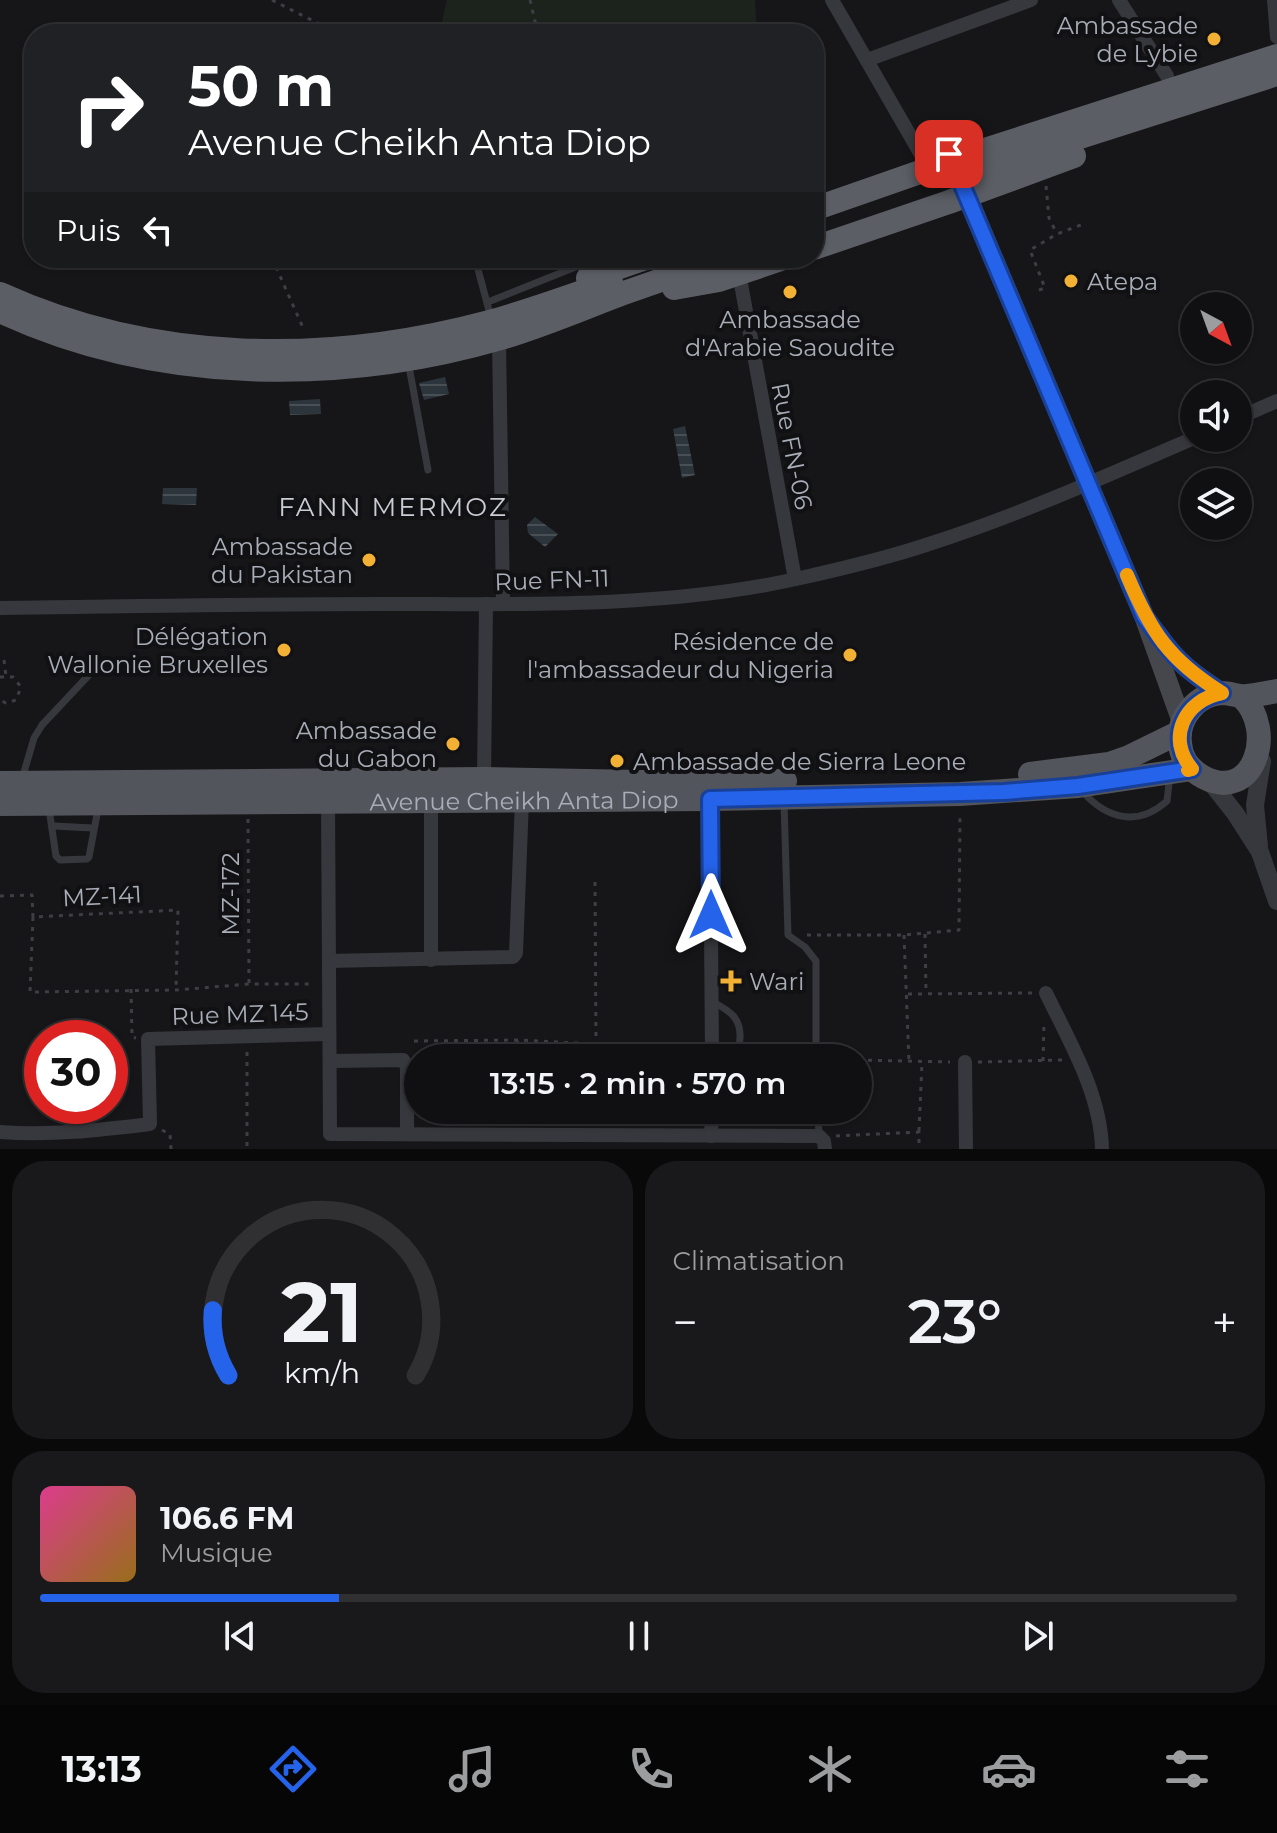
<!DOCTYPE html>
<html lang="fr">
<head>
<meta charset="utf-8">
<style>
  body { margin:0; font-family:Montserrat,sans-serif; background:#19191b; color:#f1f3f6; height:100vh; display:flex; flex-direction:column; font-size:30px; white-space:nowrap }
  * { box-sizing:border-box; margin:0 }
  p { font-size:26px; color:#9c9d9f }
  .icon { flex:none; width:44px; height:44px; fill:none; stroke:currentColor; stroke-width:2; stroke-linecap:round; stroke-linejoin:round }
  .map { position:relative; height:1149px; overflow:hidden }
  .details { display:flex; flex-direction:column; gap:12px; padding:12px; background:#09090a; flex:1 }
  .details>* { flex:none }
  .top-card { position:absolute; left:24px; top:24px; width:800px; height:244px; border-radius:32px; box-shadow:0 2px 6px #0004,0 0 0 2px #303032; background:#202124; color:#fff; overflow:hidden }
  .needle { width:52px; rotate:139deg }
  .controls { position:absolute; left:1180px; top:292px; display:grid; gap:16px }
  .controls a { display:grid; place-items:center; width:72px; height:72px; border-radius:50%; background:#101012; box-shadow:0 2px 6px #0004,0 0 0 2px #303032; font-size:40px }
  .speed { position:absolute; left:24px; top:1020px; display:flex; gap:16px; font-size:40px; font-weight:700; text-align:center }
  .speed>* { display:grid; place-content:center; width:104px; height:104px; border-radius:50%; background:#101012; box-shadow:0 2px 6px #0004,0 0 0 2px #303032; line-height:1 }
  .speed .limit { border:12px solid #d22; background:#fff; color:#111 }
  .pin { position:absolute; display:grid; place-items:center; width:68px; height:68px; color:#fff; margin:-34px; border-radius:16px; box-shadow:0 4px 12px #0006 }
  .me { position:absolute; width:88px; margin:-44px; rotate:0deg; stroke-linejoin:round; filter:drop-shadow(0 0 6px #0008) }
  .turn { display:flex; align-items:center; gap:28px; height:168px; padding:0 32px; font-size:36px }
  .turn .icon { width:104px; height:104px; stroke-width:2.5 }
  .turn b { display:block; font-size:56px; line-height:68px }
  .then { display:flex; align-items:center; height:76px; padding:0 32px; background:#0003; gap:16px; font-size:30px }
  .big { font-size:60px; font-weight:600; line-height:1.1 }
  .details .card { flex:1; display:flex; flex-direction:column; justify-content:center; gap:12px; min-width:0; padding:0 28px; border-radius:32px; background:#19191b }
  .details .dial { align-items:center; gap:0 }
  .dial svg { height:208px; overflow:visible; fill:none; stroke:#303032; stroke-width:7; stroke-linecap:round; text-anchor:middle }
  .dial text { fill:#f1f3f6; stroke:none }
  .song { display:flex; align-items:center; gap:24px }
  .cover { width:96px; height:96px; border-radius:12px; background:linear-gradient(135deg,hsl(330 70% 55%),hsl(40 70% 35%)) }
  .played { height:8px; border-radius:4px; background:linear-gradient(90deg,#2563eb 25%,#303032 25%) }
  .keys { display:flex; justify-content:space-around; direction:ltr }
  .heat { display:flex; justify-content:space-between; align-items:center; font-size:44px; direction:ltr }
  .details .tiles { flex:1; display:grid; gap:12px; grid-template-columns:1fr 1fr }
  .card:last-child { grid-column:span 2 }
  .trip { position:absolute; left:404px; top:1044px; width:468px; height:80px; border-radius:40px; background:#101012; box-shadow:0 2px 6px #0004,0 0 0 2px #303032; font-weight:600; line-height:80px; text-align:center }
  .menu { display:flex; height:128px; justify-content:space-around; align-items:center; background:#060607; color:#9c9d9f }
  .menu .icon { width:56px; height:56px }
  .menu .on { color:#2563eb }
  .menu b { font-size:36px; color:#f1f3f6 }
  .map>svg:first-child { display:block }
  .grass { fill:#1c231d }
  .water { fill:url(#water-rules) }
  .lines { fill:none; stroke-linecap:round; stroke-linejoin:round }
  .path { stroke:#3d3f44; stroke-width:3; stroke-dasharray:4 6; stroke-linecap:butt }
  .service { stroke:#37383d; stroke-width:7 }
  .minor { stroke:#37383d; stroke-width:14 }
  .tertiary { stroke:#37383d; stroke-width:18 }
  .secondary { stroke:#45474d; stroke-width:20 }
  .primary { stroke:#53555c; stroke-width:24 }
  .trunk { stroke:#5b5e65; stroke-width:24 }
  .tertiary-bridge { stroke:#37383d; stroke-width:18 }
  .route-casing { stroke:#184099; stroke-width:20 }
  .route { stroke:#2563eb; stroke-width:14 }
  .slow { stroke:#f59e0b; stroke-width:14 }
  .poi-dot { fill:#f2b134; stroke:#111113; stroke-width:3 }
  .labels { text-anchor:middle; dominant-baseline:central; stroke-width:8; stroke-linejoin:round; paint-order:stroke }
  .poi-label { font-size:24px; fill:#a8adb8; stroke:#111113; text-anchor:end }
  .street-label { font-size:24px; fill:#a8adb8; stroke:#111113 }
  .neighbourhood-label { font-size:26px; letter-spacing:2px; fill:#c9ccd4; stroke:#111113 }
</style>
</head>
<body>
<div class="map">
<svg width="1277" height="1149" viewBox="0 0 1277 1149">
  <defs>
    <pattern id="water-rules" width="6" height="5" patternUnits="userSpaceOnUse" patternTransform="scale(2)"><rect width="6" height="5" fill="#2c353c"/><path d="M0 2.5h6" fill="none" stroke="#485056"/></pattern>
  </defs>
  <rect width="100%" height="100%" fill="#161618"/>
  <polygon class="grass" points="447,0 755,0 757,34 439,34"/>
  <g class="water">
    <polygon points="445,377 449,394 424,400 419,383"/>
    <polygon points="320,399 321,414 290,415 289,401"/>
    <polygon points="685,426 695,475 682,478 673,429"/>
    <polygon points="163,488 197,488 196,505 162,504"/>
    <polygon points="535,517 558,534 545,547 528,533 527,525"/>
  </g>
  <g class="lines">
    <g class="path">
      <polyline points="272,0 339,34"/>
      <polyline points="530,0 538,34"/>
      <polyline points="1046,186 1049,218 1057,234"/>
      <polyline points="272,258 304,330"/>
      <polyline points="1039,290 1045,288 1030,250 1057,234 1086,223"/>
      <polyline points="4,660 6,676"/>
      <polyline points="0,677 13,677 21,687 16,700 6,703 0,700"/>
      <polyline points="248,819 249,984"/>
      <polyline points="0,896 32,895 33,917 178,910 176,990"/>
      <polyline points="33,917 30,992 176,990 249,984 313,984"/>
      <polyline points="925,934 926,994"/>
      <polyline points="807,935 904,935 959,930 960,813"/>
      <polyline points="904,935 909,1063"/>
      <polyline points="131,989 132,1037 136,1038"/>
      <polyline points="908,994 1032,993"/>
      <polyline points="517,1040 518,1058"/>
      <polyline points="414,1041 517,1040 596,1044 595,878"/>
      <polyline points="247,1052 247,1149"/>
      <polyline points="858,1060 950,1062"/>
      <polyline points="1043,1061 1044,1023"/>
      <polyline points="978,1062 1062,1060"/>
      <polyline points="519,1110 520,1122"/>
      <polyline points="162,1130 170,1134 171,1149"/>
      <polyline points="919,1131 922,1063"/>
      <polyline points="836,1136 919,1132 919,1149"/>
    </g>
    <g class="service">
      <polyline points="475,258 491,318"/>
      <polyline points="488,302 598,258"/>
      <polyline points="408,361 428,470"/>
      <polyline points="22,779 34,738 42,725 88,676"/>
      <path d="M1083 792C1107 819 1138 827 1167 801L1170 775"/>
      <polyline points="784,802 788,935 805,947 816,961 816,1058"/>
      <polyline points="49,809 56,856 60,860 87,859 89,857 98,809"/>
      <polyline points="54,826 92,828"/>
      <path d="M713 1002C730 1011 741 1018 740 1038 739 1047 740 1051 735 1058"/>
      <polyline points="818,1110 819,1136"/>
    </g>
    <g class="minor">
      <polyline points="832,0 923,158"/>
      <polyline points="1119,0 1167,76"/>
      <polyline points="1274,0 1277,37"/>
      <polyline points="867,60 1031,0"/>
      <polyline points="739,273 795,579"/>
      <polyline points="499,339 503,603"/>
      <polyline points="1238,418 1277,401"/>
      <path d="M0 608C129 606 258 604 386 604 519 604 666 608 796 579 841 569 888 558 932 543 1022 514 1108 475 1194 438"/>
      <polyline points="484,779 486,604"/>
      <polyline points="710,799 712,1058"/>
      <polyline points="431,801 431,960"/>
      <polyline points="328,803 330,1134 811,1136 819,1136 824,1141 825,1149"/>
      <polyline points="329,961 513,957 516,953 522,800"/>
      <path d="M1046 993C1069 1041 1101 1094 1102 1149"/>
      <polyline points="330,1061 403,1060 407,1066 407,1134"/>
      <polyline points="965,1062 966,1149"/>
      <path d="M0 1132C51 1136 100 1130 150 1124L148 1039 329 1034"/>
      <polyline points="711,1136 712,1110"/>
    </g>
    <g class="tertiary">
      <polyline points="1208,779 1235,813 1260,852 1277,901"/>
      <polyline points="1259,846 1255,805 1262,761"/>
    </g>
    <g class="secondary">
      <polyline points="964,189 1144,616 1182,722"/>
      <path d="M1158 635C1175 661 1196 676 1222 693"/>
    </g>
    <g class="primary">
      <path d="M1242 697C1277 730 1254 804 1203 777 1190 770 1181 758 1180 743 1177 718 1197 694 1222 693 1231 693 1238 697 1247 696 1257 695 1267 693 1277 691"/>
      <polyline points="1030,774 1109,764 1129,757 1180,732"/>
      <polyline points="0,783 484,779 638,782 785,781"/>
      <path id="s1" d="M0 804 710 799 960 794 1078 786 1192 769"/>
    </g>
    <g class="trunk">
      <polyline points="967,173 1277,74"/>
      <polyline points="814,209 963,157 1277,56"/>
      <polyline points="814,248 949,202 1074,156"/>
      <polyline points="588,278 646,258"/>
      <polyline points="674,288 719,280 784,258"/>
      <path d="M0 294C154 364 328 365 489 322 530 311 570 296 611 282"/>
      <path d="M0 311C154 383 339 385 501 338 542 326 581 309 621 294 655 282 690 270 724 258"/>
    </g>
    <polyline class="tertiary-bridge" points="949,154 964,189"/>
  </g>
  <g class="lines">
    <g class="route-casing">
      <path id="route" d="M711 915 710 799 1004 792 1078 786 1192 769C1166 739 1184 700 1222 693 1182 668 1171 654 1144 616L949 154"/>
    </g>
    <use href="#route" class="route"/>
    <path class="slow" d="M1127 575C1151 632 1168 659 1222 693 1184 700 1166 739 1192 769L1188 770"/>
  </g>
  <g class="poi-dot">
    <circle cx="1214" cy="39" r="8"/>
    <circle cx="1071" cy="281" r="8"/>
    <circle cx="790" cy="292" r="8"/>
    <circle cx="369" cy="560" r="8"/>
    <circle cx="284" cy="650" r="8"/>
    <circle cx="850" cy="655" r="8"/>
    <circle cx="453" cy="744" r="8"/>
    <circle cx="617" cy="761" r="8"/>
    <path d="M727 969h8v8h8v8h-8v8h-8v-8h-8v-8h8z"/>
  </g>
  <g class="labels">
    <g class="poi-label">
      <text x="1198" y="25">Ambassade<tspan x="1198" dy="28">de Lybie</tspan></text>
      <text x="1087" y="281" text-anchor="start">Atepa</text>
      <text x="790" y="319" text-anchor="middle">Ambassade<tspan x="790" dy="28">d'Arabie Saoudite</tspan></text>
      <text x="353" y="546">Ambassade<tspan x="353" dy="28">du Pakistan</tspan></text>
      <text x="268" y="636">Délégation<tspan x="268" dy="28">Wallonie Bruxelles</tspan></text>
      <text x="834" y="641">Résidence de<tspan x="834" dy="28">l'ambassadeur du Nigeria</tspan></text>
      <text x="437" y="730">Ambassade<tspan x="437" dy="28">du Gabon</tspan></text>
      <text x="633" y="761" text-anchor="start">Ambassade de Sierra Leone</text>
      <text x="749" y="981" text-anchor="start">Wari</text>
    </g>
    <g class="street-label">
      <text transform="translate(792 446) rotate(79)">Rue FN-06</text>
      <text transform="translate(552 580) rotate(-2)">Rue FN-11</text>
      <text stroke="none"><textPath href="#s1" startOffset="524">Avenue Cheikh Anta Diop</textPath></text>
      <text transform="translate(230 894) rotate(-90)">MZ-172</text>
      <text transform="translate(102 896) rotate(-3)">MZ-141</text>
      <text transform="translate(240 1014) rotate(-2)">Rue MZ 145</text>
    </g>
    <g class="neighbourhood-label">
      <text x="393" y="507">FANN MERMOZ</text>
    </g>
  </g>
</svg>
<div class="controls">
<a><svg class="needle" viewBox="-14 -14 28 28"><path d="M0-13l5 13h-10z" fill="#e53935"/><path d="M0 13l5-13h-10z" fill="#9c9d9f"/></svg></a>
<a><svg class="icon" aria-label="sound" viewBox="0 0 24 24"><path d="M4 9h4l5-4v14l-5-4H4zM17 9q2 3 0 6"/></svg></a>
<a><svg class="icon" aria-label="layers" viewBox="0 0 24 24"><path d="M12 4l9 5-9 5-9-5zM3 14l9 5 9-5"/></svg></a>
</div>
<div class="speed"><div class="limit">30</div></div>
<div class="pin" style="left:949px;top:154px;background:#d93025"><svg class="icon" aria-label="arrive" viewBox="0 0 24 24"><path d="M6 21V4h12l-3 4 3 4H6"/></svg></div>
<svg class="me" style="left:711px;top:915px" viewBox="-20 -20 40 40"><path d="M0-17L14 15 0 8-14 15z" fill="#2563eb" stroke="#fff" stroke-width="4"/></svg>
<div class="trip">13:15 · 2 min · 570 m</div>
<div class="top-card">
<div class="turn"><svg class="icon" aria-label="right" viewBox="0 0 24 24"><path d="M7 20v-9h11M14 6l5 5-5 5"/></svg><div><b>50 m</b>Avenue Cheikh Anta Diop</div></div>
<div class="then">Puis<svg class="icon" aria-label="left" viewBox="0 0 24 24"><path d="M17 20v-9H6M10 6l-5 5 5 5"/></svg></div>
</div>
</div>
<section class="details">
<div class="tiles">
<div class="card dial"><svg viewBox="0 0 100 80">
<path d="M14 69A42 42 0 1 1 86 69"/>
<path d="M14 69A42 42 0 0 1 8 44" stroke="#2563eb"/>
<text x="50" y="56" font-size="32" font-weight="700">21</text>
<text x="50" y="72" font-size="11">km/h</text>
</svg></div>
<div class="card"><p>Climatisation</p>
<div class="heat"><a>−</a><b class="big">23°</b><a>+</a></div>
</div>
<div class="card">
<div class="song"><i class="cover"></i><div><b>106.6 FM</b><p>Musique</p></div></div>
<div class="played"></div>
<div class="keys"><svg class="icon" aria-label="previous" viewBox="0 0 24 24"><path d="M18 5L8 12l10 7zM5 5v14"/></svg><svg class="icon" aria-label="pause" viewBox="0 0 24 24"><path d="M8 5v14M16 5v14"/></svg><svg class="icon" aria-label="next" viewBox="0 0 24 24"><path d="M6 5l10 7-10 7zM19 5v14"/></svg></div>
</div>
</div>
</section>
<nav class="menu">
<b>13:13</b>
<svg class="icon on" aria-label="directions" viewBox="0 0 24 24"><path d="M12 3l9 9-9 9-9-9zM9 14v-3h6M13 9l2 2-2 2"/></svg>
<svg class="icon" aria-label="music" viewBox="0 0 24 24"><path d="M9 18V5l10-2v13"/><circle cx="6" cy="18" r="3"/><circle cx="16" cy="16" r="3"/></svg>
<svg class="icon" aria-label="phone" viewBox="0 0 24 24"><path d="M5 4h4l2 5-3 2q2 4 5 5l2-3 5 2v4C11 20 4 13 5 4z"/></svg>
<svg class="icon" aria-label="climate" viewBox="0 0 24 24"><path d="M12 3v18M4 7l16 10M4 17L20 7"/></svg>
<svg class="icon" aria-label="car" viewBox="0 0 24 24"><path d="M5 17H2v-5l4-1 3-4h7l3 4 3 1v5h-3M9 17h6M6 11h13"/><circle cx="7" cy="17" r="2"/><circle cx="17" cy="17" r="2"/></svg>
<svg class="icon" aria-label="filters" viewBox="0 0 24 24"><path d="M4 7h16M4 17h16"/><circle cx="9" cy="7" r="2"/><circle cx="15" cy="17" r="2"/></svg>
</nav>
</body>
</html>
